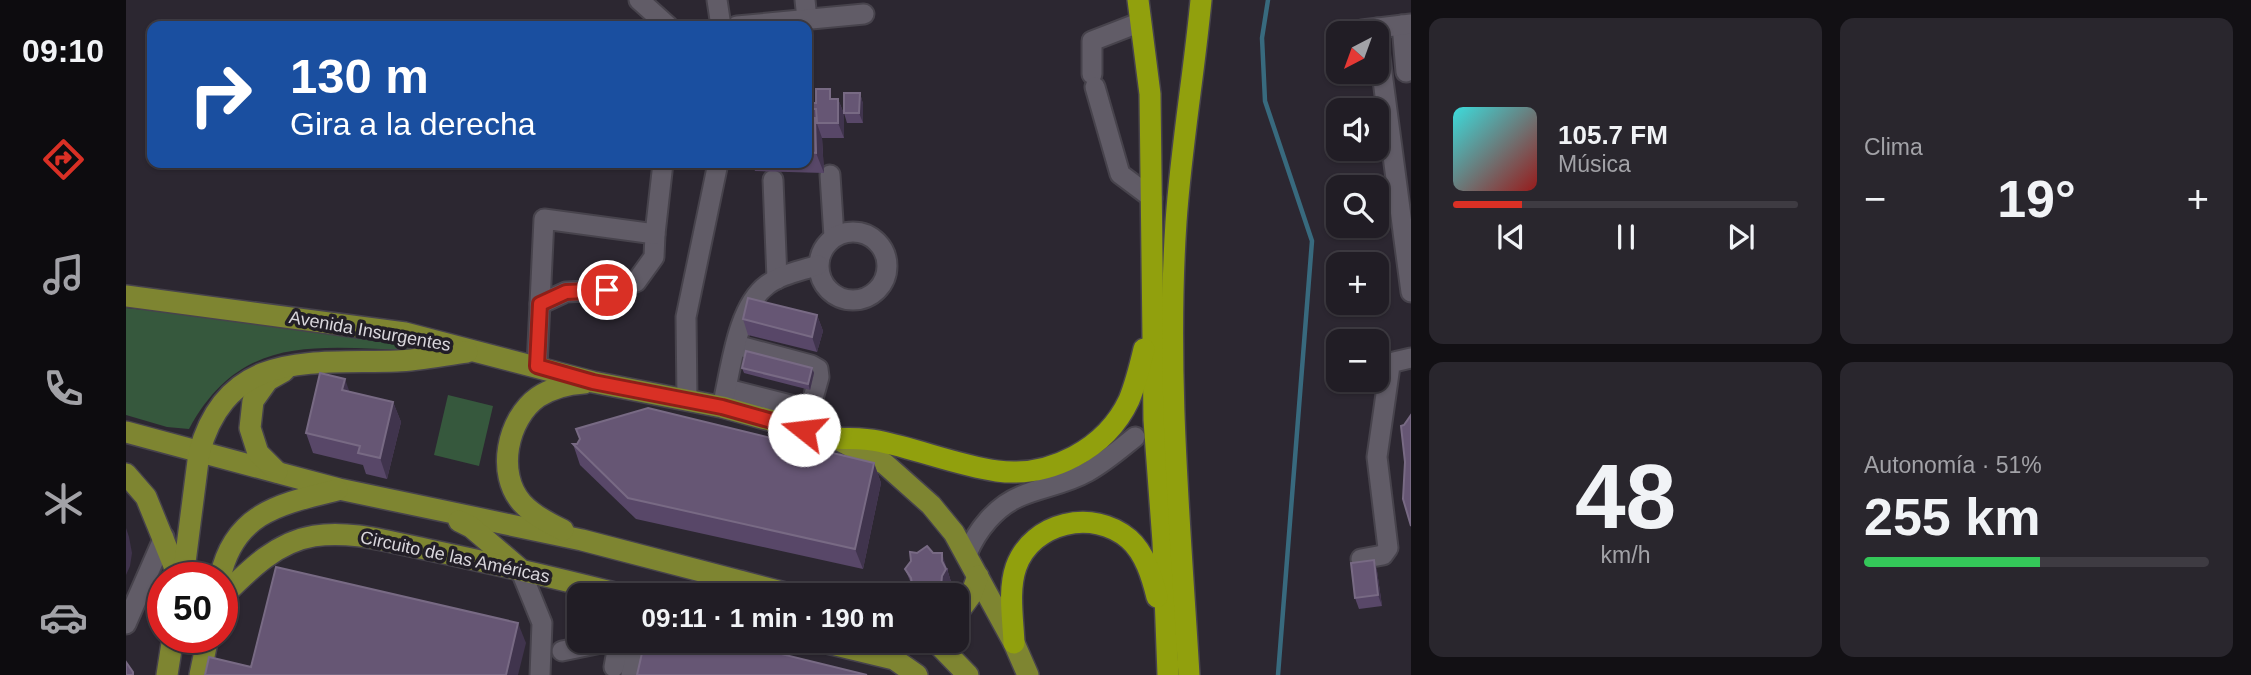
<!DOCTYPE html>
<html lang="es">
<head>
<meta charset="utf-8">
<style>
  body { margin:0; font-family:Helvetica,sans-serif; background:#29262d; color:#f1f3f6; height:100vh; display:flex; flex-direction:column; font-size:26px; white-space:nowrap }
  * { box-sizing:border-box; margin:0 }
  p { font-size:23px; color:#a2a2a7 }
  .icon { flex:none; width:38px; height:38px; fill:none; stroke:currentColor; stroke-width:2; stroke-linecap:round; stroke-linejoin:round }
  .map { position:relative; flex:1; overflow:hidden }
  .side { display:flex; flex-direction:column; gap:18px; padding:18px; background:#121014; width:840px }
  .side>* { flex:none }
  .banner { position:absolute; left:21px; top:21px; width:665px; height:147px; border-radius:14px; box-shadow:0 2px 5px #0004,0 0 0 2px #3e3b42; background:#1a4fa0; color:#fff; overflow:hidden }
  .needle { width:46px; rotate:221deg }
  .controls { position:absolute; left:1200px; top:21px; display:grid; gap:14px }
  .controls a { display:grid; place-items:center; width:63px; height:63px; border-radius:14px; background:#211d25; box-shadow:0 2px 5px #0004,0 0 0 2px #3e3b42; font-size:35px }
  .speed { position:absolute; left:21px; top:562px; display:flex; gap:14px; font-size:35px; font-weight:700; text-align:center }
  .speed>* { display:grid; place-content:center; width:91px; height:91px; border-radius:50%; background:#211d25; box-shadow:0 2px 5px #0004,0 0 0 2px #3e3b42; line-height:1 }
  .speed .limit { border:10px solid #d22; background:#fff; color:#111 }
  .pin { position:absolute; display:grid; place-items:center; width:60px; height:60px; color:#fff; margin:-30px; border:4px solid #fff; border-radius:50%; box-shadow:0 2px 7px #0007 }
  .me { position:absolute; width:77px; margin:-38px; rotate:286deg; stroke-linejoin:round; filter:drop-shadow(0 0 5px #0008) }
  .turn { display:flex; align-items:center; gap:24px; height:147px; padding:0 28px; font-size:32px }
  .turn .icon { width:91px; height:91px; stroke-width:2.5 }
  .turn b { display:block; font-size:49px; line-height:60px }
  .big { font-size:52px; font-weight:700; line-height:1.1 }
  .side .widget { flex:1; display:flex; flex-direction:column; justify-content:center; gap:10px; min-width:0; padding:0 24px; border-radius:14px; background:#29262d }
  .side .dial { align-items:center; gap:0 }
  .dial b { font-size:91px; line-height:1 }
  .song { display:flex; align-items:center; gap:21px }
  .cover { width:84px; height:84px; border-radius:10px; background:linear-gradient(135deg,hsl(180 70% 55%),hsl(0 70% 35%)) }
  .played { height:7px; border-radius:4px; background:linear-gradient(90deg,#d93025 20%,#3e3b42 20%) }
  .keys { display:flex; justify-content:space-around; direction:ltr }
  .heat { display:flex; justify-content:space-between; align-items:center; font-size:38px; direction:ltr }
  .charge { height:10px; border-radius:5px; background:linear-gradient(90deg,#34c759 51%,#3e3b42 0) }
  .side .tiles { flex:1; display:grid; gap:18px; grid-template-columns:repeat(2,1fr) }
  .trip { position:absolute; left:441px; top:583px; width:402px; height:70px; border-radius:14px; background:#211d25; box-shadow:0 2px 5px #0004,0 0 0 2px #3e3b42; font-weight:700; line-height:70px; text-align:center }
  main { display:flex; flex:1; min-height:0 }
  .tab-bar { display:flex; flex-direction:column; width:126px; justify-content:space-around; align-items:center; background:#0d0c0f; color:#a2a2a7 }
  .tab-bar .icon { width:49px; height:49px }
  .tab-bar .current { color:#d93025 }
  .tab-bar b { font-size:32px; color:#f1f3f6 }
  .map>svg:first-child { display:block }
  .green { fill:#36583d }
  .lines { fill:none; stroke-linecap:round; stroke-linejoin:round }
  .stream { stroke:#386a7e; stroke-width:4.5 }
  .minor-casing { stroke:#47434c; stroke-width:23 }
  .major-casing { stroke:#47434c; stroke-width:24 }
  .highway-casing { stroke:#47434c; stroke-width:24 }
  .minor { stroke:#615c67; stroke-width:19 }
  .major { stroke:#7e8531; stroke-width:21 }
  .highway { stroke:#91a00d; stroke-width:21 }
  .wall { fill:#584768 }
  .shaded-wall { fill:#40344d }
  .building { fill:#665674; stroke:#786a84; stroke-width:2 }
  .route-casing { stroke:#8d1f18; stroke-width:18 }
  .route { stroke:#d93025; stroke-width:12 }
  .labels { text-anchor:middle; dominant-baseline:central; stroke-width:7; stroke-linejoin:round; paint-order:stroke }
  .street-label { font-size:18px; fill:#d9d6dc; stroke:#221e27 }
</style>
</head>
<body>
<main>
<nav class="tab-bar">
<b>09:10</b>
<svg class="icon current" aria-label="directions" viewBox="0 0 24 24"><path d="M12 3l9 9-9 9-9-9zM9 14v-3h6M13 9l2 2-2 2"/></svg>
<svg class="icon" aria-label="music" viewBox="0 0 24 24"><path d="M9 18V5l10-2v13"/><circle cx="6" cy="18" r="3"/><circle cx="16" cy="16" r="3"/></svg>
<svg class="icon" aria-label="phone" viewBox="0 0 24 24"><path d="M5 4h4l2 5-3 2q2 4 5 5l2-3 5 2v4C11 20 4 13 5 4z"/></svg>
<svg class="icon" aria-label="climate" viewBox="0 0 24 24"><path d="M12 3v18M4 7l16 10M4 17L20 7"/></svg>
<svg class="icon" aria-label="car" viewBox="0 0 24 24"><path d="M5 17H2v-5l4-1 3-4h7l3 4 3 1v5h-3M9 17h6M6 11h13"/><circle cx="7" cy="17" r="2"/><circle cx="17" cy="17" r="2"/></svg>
</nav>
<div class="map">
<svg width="1285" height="675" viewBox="0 0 1285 675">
  <rect width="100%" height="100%" fill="#2c2731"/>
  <g class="green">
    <path d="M0 308 49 313 242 340 272 344 288 350C193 348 116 331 63 429L41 427 0 415Z"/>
    <polygon points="322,395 367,406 353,466 308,455"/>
  </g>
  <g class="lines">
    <polyline class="stream" points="1142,0 1136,38 1139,101 1186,241 1152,675"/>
    <g class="minor-casing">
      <g id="minor">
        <polyline points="513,0 542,26"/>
        <polyline points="591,0 595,26"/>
        <polyline points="679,0 681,19"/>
        <polyline points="1276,25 1280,72"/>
        <polyline points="611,26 738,14"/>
        <polyline points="1252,28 1253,50 1285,292"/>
        <polyline points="1236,30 1285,24"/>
        <polyline points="966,74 966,41 1015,22"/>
        <polyline points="969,87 994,174 1026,198"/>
        <polyline points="704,175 708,237"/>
        <polyline points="647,180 651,279"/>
        <circle cx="727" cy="266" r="34"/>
        <polyline points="414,304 440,292 481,290 510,282 528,257 529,234"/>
        <polyline points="610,345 685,365 692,369 693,377 678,430"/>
        <polyline points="411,366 418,219 529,234 537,163"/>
        <polyline points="601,389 684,410"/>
        <polyline points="561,399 560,317 592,163"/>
        <path d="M596 407C605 371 610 308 641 285 655 274 675 271 692 265"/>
        <path d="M841 554C851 530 870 506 895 496 916 487 940 484 961 472 978 463 994 449 1009 437"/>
        <polyline points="1235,559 1257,555 1262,548 1251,457 1264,366 1268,362 1285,358"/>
        <polyline points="394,569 416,623 414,675"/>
        <polyline points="570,595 616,581"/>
        <polyline points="0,624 38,537"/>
        <path d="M495 640C510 647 509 661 505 675"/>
        <polyline points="436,651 490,640"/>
        <polyline points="488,667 493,640"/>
      </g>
    </g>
    <g class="major-casing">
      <g id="major">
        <polyline points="0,296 279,333 467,382 596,407 709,438 759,464 805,505 828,533 888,643 902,675"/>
        <polyline points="0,432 213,489 456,540 667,595"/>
        <polyline points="151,472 132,453 124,428 127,401 142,380 158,371"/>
        <polyline points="0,474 20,497 53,578"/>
        <polyline points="333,521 345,527 393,568"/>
        <path d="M437 530C422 523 407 515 396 503 370 474 381 419 412 397 426 388 442 384 458 383"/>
        <path d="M57 578 73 453C101 349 184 364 271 361 294 360 318 355 341 352"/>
        <path d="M94 578C108 512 155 504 211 490"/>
        <path d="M96 597C122 571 150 542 188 536 225 530 263 542 299 549 365 563 431 578 497 595"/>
        <polyline points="831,614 845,595 852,576"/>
        <polyline points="689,640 768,659 791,675"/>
        <polyline points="808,640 842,675"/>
        <polyline points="41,675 47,637"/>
        <polyline points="74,675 82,637"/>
      </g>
    </g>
    <g class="highway-casing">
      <g id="highway">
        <polyline points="1012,0 1024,94 1028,420 1037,542 1042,675"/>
        <path d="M709 438C723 439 738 438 752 441 792 449 830 465 871 471 924 478 980 449 1003 400 1010 383 1014 366 1018 349"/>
        <path d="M888 643C887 619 882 590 890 567 906 522 967 508 1003 539 1019 553 1026 577 1031 597"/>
        <path d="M1063 675C1054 524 1040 374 1050 222 1055 148 1068 74 1075 0"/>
      </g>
    </g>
    <use href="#minor" class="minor"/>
    <use href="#major" class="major"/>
    <use href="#highway" class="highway"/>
  </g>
  <g class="wall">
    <polygon points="734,93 737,104 737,123 721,123 718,113"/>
    <polygon points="681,99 687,103 690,103 707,99 712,99 718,114 718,138 696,138 698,173 629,171 626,163 681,163"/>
    <polygon points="691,315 697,331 691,352 622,335 617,319"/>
    <polygon points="616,368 686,368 688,373 684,390 618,373"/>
    <polygon points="223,392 267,402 275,422 261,479 240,474 237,465 187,453 180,433"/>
    <polygon points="447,444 748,463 755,483 737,569 510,519 454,465"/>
    <polygon points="1248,560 1251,571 1256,606 1233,609 1229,598"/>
    <polygon points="822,568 822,572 826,585 822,591 821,595 790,595 779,569"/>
  </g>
  <g class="shaded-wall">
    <polygon points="734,93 737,104 737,123 733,113"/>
    <polygon points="712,99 718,114 718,138 712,123"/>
    <polygon points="689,118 696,138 698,173 690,153"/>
    <polygon points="691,315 697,331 691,352 686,337"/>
    <polygon points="686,368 688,373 684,390 682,384"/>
    <polygon points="219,379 226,399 216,390"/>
    <polygon points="267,402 275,422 261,479 254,458"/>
    <polygon points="748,463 755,483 737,569 729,549"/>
    <polygon points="0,528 3,537 6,553 4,566 0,575"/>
    <polygon points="816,553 826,585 822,591 821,595 818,595 815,586"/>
    <polygon points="1248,560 1251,571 1256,606 1252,595"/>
    <polygon points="807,586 811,595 801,595 799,591"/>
    <polygon points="392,623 400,643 392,675 380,675"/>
  </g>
  <g class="building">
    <polygon points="690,89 704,89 704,99 712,99 712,123 691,123 690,109 683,109 683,118 681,118 681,99 685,99 685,103 690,103"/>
    <polygon points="718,93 734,93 733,113 718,113"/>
    <polygon points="681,118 689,118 690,153 681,152"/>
    <polygon points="622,298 691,315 686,337 617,319"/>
    <polygon points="620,351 686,368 682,384 616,368"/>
    <polygon points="194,373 219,379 216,390 267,402 254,458 232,453 234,446 180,433"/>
    <polygon points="522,408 748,463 729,549 502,498 447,444 451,444 454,439 450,429"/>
    <polygon points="1285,415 1285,526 1277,499 1279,462 1275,426 1278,425"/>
    <polygon points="801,546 807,553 816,553 816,561 820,569 816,576 815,586 807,586 799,591 791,584 786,584 785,578 779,569 785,561 784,552 791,553"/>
    <polygon points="1248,560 1252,595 1229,598 1225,563"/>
    <polygon points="150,567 392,623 380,675 79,675 83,657 125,667"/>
    <polygon points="519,640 598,640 741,675 511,675"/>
    <polygon points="0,662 7,672 7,675 0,675"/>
  </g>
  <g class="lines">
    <g class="route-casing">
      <polyline id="route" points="481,290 440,292 414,304 411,366 467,382 596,407 678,430"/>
    </g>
    <use href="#route" class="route"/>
  </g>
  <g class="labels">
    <g class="street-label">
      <text transform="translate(244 331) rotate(10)">Avenida Insurgentes</text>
      <text transform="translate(329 557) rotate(12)">Circuito de las Américas</text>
    </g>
  </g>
</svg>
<div class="controls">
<a><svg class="needle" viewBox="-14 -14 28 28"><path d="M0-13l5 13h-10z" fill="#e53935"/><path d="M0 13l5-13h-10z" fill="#a2a2a7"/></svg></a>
<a><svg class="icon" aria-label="sound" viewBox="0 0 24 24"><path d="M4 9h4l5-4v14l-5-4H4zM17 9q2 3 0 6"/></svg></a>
<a><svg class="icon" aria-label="search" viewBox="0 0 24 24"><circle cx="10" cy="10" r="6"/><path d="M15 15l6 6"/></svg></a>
<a>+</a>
<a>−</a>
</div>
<div class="speed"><div class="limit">50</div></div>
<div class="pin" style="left:481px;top:290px;background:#d93025"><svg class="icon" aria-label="arrive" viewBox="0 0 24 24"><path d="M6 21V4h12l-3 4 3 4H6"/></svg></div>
<svg class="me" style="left:678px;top:430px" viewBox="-20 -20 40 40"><circle r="19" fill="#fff"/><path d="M0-13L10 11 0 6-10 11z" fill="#d93025"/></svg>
<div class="trip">09:11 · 1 min · 190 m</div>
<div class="banner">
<div class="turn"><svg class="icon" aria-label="right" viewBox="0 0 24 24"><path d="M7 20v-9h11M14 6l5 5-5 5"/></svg><div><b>130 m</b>Gira a la derecha</div></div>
</div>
</div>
<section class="side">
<div class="tiles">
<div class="widget">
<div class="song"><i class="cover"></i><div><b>105.7 FM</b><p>Música</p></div></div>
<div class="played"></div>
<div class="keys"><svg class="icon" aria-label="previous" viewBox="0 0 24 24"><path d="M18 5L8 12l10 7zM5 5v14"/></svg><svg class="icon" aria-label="pause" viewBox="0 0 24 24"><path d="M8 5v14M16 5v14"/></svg><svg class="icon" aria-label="next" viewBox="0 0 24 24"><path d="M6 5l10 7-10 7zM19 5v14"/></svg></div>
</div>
<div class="widget"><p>Clima</p>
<div class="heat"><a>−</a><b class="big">19°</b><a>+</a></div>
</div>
<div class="widget dial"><b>48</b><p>km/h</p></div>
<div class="widget"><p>Autonomía · 51%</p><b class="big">255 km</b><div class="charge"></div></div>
</div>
</section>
</main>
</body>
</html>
